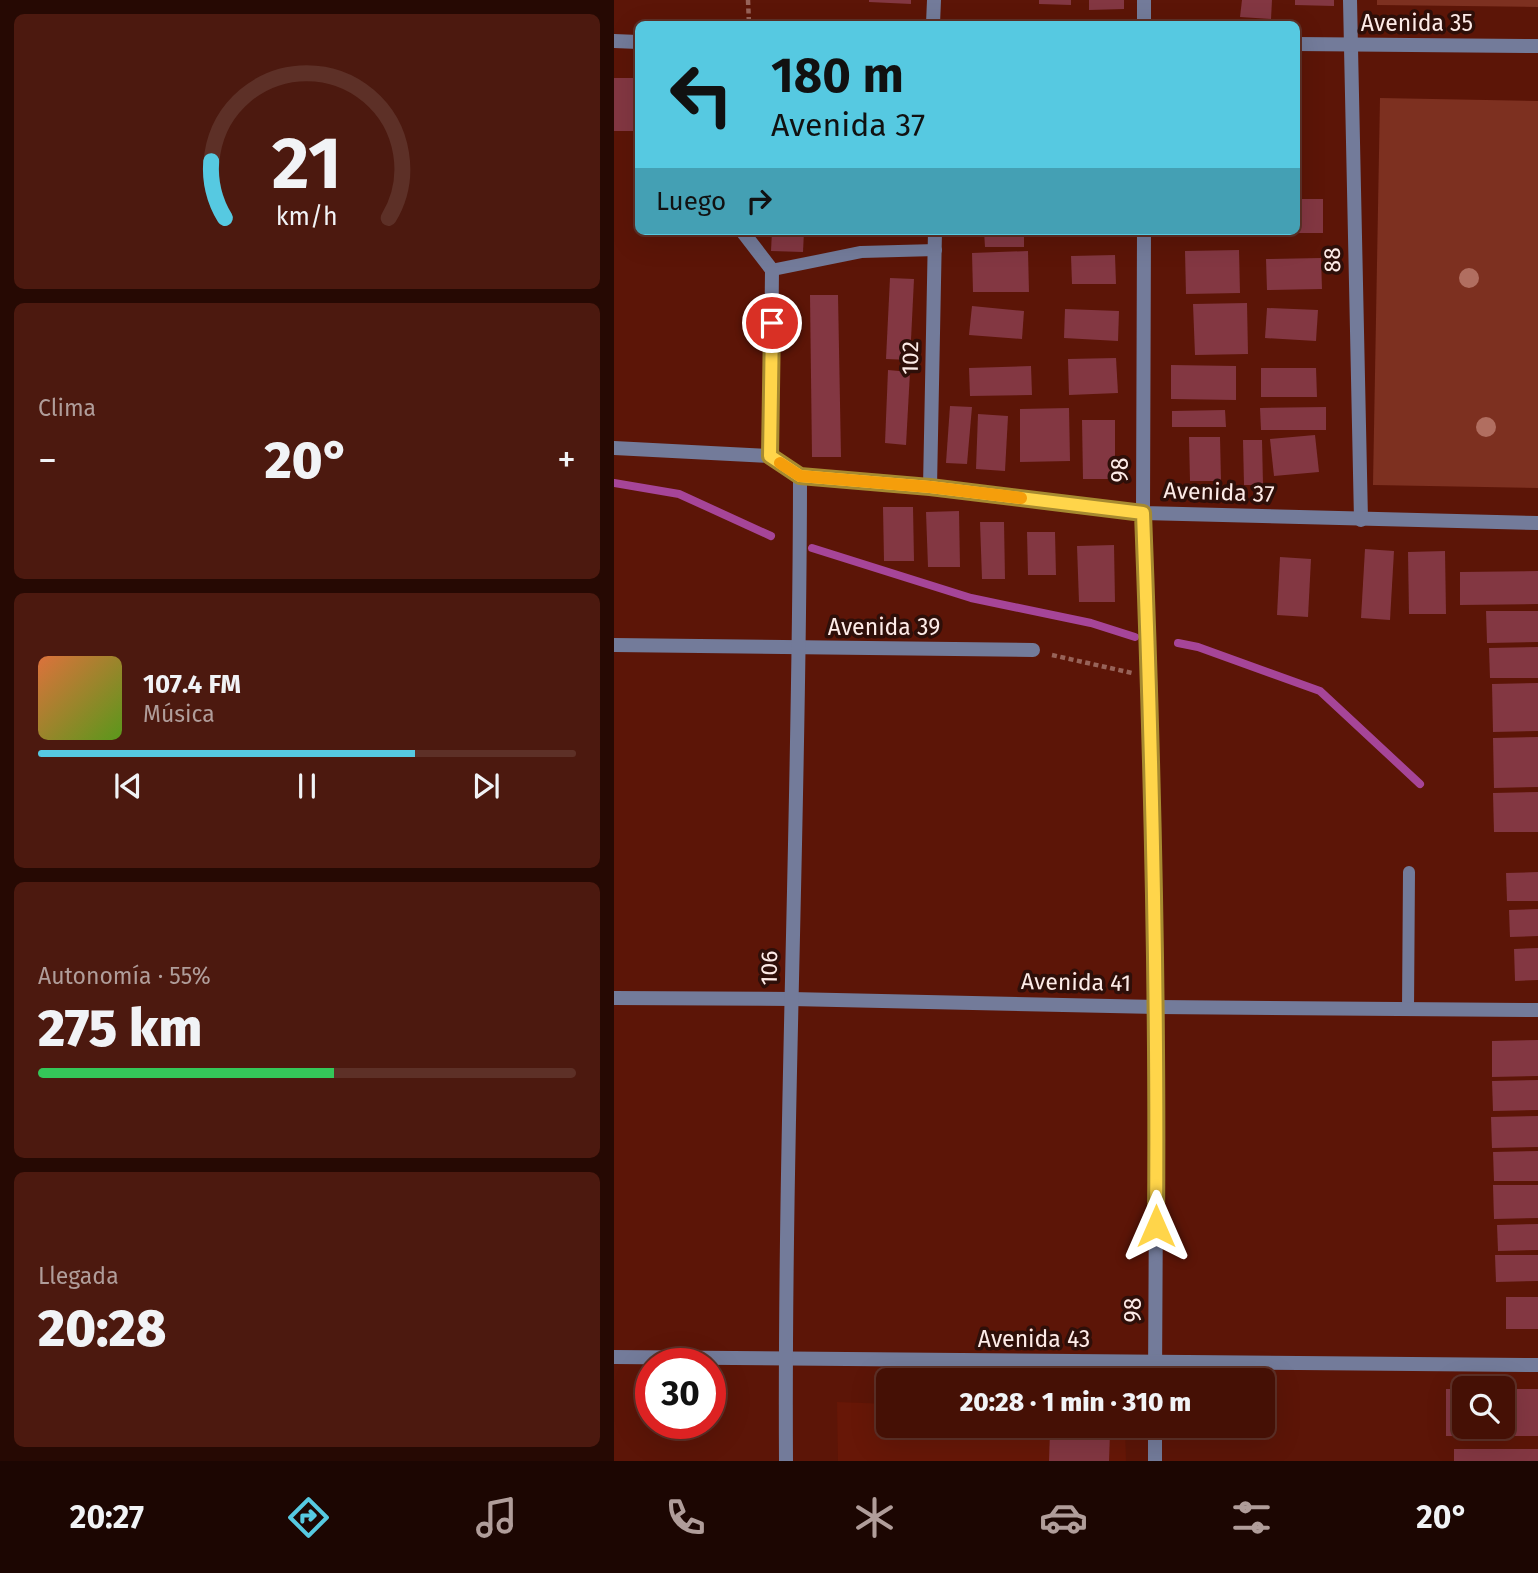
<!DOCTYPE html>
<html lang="es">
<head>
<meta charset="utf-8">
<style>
  body { margin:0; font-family:"Fira Sans",sans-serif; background:#4c190f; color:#f1f3f6; height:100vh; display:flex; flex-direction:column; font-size:26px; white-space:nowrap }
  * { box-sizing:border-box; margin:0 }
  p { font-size:23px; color:#b09d9a }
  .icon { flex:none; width:38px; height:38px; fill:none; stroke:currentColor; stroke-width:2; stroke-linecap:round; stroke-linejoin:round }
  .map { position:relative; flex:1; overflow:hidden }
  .drawer { display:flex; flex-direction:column; gap:14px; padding:14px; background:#260903; width:614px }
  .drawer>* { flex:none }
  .banner { position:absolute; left:21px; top:21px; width:665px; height:214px; border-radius:10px; box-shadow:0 7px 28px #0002,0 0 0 2px #5d3027; background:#56c9e1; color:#111; overflow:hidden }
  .fabs { position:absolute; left:838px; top:1376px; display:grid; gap:14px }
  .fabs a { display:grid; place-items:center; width:63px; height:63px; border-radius:10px; background:#451005; box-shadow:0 7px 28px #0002,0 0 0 2px #5d3027; font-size:35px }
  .speed { position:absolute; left:21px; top:1348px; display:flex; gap:14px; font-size:35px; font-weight:700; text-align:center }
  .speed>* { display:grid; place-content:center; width:91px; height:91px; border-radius:50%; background:#451005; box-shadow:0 7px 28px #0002,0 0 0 2px #5d3027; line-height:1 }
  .speed .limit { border:10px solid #d22; background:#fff; color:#111 }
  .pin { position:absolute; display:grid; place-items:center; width:60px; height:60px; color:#fff; margin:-30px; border:4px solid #fff; border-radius:50%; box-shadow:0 2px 7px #0007 }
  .me { position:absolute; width:77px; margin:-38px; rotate:0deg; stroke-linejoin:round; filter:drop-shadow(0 0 5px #0008) }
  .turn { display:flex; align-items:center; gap:24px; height:147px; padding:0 21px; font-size:32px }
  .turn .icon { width:91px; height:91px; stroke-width:2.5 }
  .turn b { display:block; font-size:49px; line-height:60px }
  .then { display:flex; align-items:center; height:66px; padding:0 21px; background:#0003; gap:14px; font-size:26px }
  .big { font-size:52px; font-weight:800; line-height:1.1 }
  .drawer .tile { flex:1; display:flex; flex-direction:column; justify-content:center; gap:10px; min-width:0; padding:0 24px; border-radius:10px; background:#4c190f }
  .drawer .dial { align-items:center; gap:0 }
  .dial svg { height:182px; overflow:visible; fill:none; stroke:#5d3027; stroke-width:7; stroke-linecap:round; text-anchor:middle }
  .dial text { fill:#f1f3f6; stroke:none }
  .song { display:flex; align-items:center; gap:21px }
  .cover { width:84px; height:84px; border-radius:10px; background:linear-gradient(135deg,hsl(20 70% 55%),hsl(90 70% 35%)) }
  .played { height:7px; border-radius:4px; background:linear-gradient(90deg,#56c9e1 70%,#5d3027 70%) }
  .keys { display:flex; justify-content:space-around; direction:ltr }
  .heat { display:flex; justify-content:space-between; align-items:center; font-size:38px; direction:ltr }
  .charge { height:10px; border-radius:5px; background:linear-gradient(90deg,#34c759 55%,#5d3027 0) }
  .trip { position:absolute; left:262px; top:1368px; width:399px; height:70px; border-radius:10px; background:#451005; box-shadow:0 7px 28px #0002,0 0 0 2px #5d3027; font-weight:800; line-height:70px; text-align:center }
  .tab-bar { display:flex; height:112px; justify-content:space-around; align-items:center; background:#1c0602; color:#b09d9a }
  .tab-bar .icon { width:49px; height:49px }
  .tab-bar .active { color:#56c9e1 }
  .tab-bar b { font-size:32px; color:#f1f3f6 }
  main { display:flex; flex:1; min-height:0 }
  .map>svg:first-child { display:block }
  .built { fill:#671707 }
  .green { fill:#7d3020 }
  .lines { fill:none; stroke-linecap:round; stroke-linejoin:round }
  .stream { stroke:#a64598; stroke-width:8 }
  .building { fill:#833742 }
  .path { stroke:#976359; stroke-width:4.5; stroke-dasharray:5 3.5; stroke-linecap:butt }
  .service { stroke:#737b9a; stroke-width:12 }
  .minor { stroke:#737b9a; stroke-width:14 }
  .tree { fill:#b16e60 }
  .route-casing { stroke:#a68a30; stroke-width:18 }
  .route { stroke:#ffd54a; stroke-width:12 }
  .slow { stroke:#f59e0b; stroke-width:12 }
  .labels { text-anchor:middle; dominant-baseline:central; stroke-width:7; stroke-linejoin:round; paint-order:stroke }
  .street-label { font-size:23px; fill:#fdebe7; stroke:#2e0f09 }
</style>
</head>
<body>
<main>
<section class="drawer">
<div class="tile dial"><svg viewBox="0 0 100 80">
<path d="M14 69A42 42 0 1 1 86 69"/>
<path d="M14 69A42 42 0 0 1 8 44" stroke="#56c9e1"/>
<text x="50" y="56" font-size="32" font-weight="700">21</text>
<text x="50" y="72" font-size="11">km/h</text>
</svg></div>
<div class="tile"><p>Clima</p>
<div class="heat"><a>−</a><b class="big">20°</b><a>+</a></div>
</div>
<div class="tile">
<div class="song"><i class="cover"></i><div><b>107.4 FM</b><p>Música</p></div></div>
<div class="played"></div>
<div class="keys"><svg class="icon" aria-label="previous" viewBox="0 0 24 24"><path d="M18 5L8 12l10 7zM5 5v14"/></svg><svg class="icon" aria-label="pause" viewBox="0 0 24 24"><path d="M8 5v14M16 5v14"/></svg><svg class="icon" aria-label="next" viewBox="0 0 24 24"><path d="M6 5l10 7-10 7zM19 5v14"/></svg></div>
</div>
<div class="tile"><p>Autonomía · 55%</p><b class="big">275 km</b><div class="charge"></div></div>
<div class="tile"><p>Llegada</p><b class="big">20:28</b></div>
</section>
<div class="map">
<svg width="924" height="1461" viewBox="0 0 924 1461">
  <rect width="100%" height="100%" fill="#5c1507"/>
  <polygon class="built" points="223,1402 275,1404 275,1426 511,1426 512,1461 224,1461"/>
  <g class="green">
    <polygon points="763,0 924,0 924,7 763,5"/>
    <polygon points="766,98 924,101 924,488 759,485"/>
  </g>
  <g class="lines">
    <g class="stream">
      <polyline points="0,483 65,494 157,536"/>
      <polyline points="198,548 357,598 477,623 521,637"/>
      <polyline points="564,643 584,647 706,691 806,784"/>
    </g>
  </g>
  <g class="building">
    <polygon points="255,0 297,0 297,4 255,2"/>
    <polygon points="425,0 457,0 457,5 425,4"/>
    <polygon points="475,0 510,0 510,9 475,10"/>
    <polygon points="628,0 658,0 657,19 626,17"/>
    <polygon points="681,0 720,0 720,6 681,5"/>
    <rect x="0" y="78" width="24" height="53"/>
    <rect x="682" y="199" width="27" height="34"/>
    <polygon points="158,231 190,231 189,252 157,251"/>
    <polygon points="272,231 294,231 294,235"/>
    <polygon points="370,231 410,231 410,247 371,247"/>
    <polygon points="645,231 677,231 677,233 645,234"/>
    <polygon points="625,250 626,293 572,294 571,251"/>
    <polygon points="414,251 415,292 359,292 358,253"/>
    <polygon points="501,255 502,284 458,284 457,256"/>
    <polygon points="707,258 708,289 653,290 652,259"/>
    <polygon points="276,278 300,279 296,360 272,359"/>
    <polygon points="196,295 224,295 227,457 198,457"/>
    <polygon points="633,303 634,354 581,355 579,304"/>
    <polygon points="358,306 410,311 408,339 355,335"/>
    <polygon points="653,308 704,310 702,341 651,338"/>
    <polygon points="451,309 505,311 504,341 450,338"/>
    <polygon points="502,358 504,393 455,395 454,359"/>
    <polygon points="557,365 622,366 622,400 557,399"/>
    <polygon points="417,366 418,395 356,396 355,368"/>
    <polygon points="647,368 702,368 703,397 647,397"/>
    <polygon points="274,370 296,372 292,445 271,443"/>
    <polygon points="336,406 358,407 353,464 332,463"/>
    <polygon points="712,407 712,430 647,430 646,408"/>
    <polygon points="455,408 456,461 406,462 406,409"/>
    <polygon points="611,410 612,427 558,427 558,411"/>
    <polygon points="364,414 394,416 391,471 362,469"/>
    <polygon points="468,420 501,420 501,479 469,479"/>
    <polygon points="701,435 705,472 660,476 656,439"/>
    <polygon points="575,437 606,437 607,481 576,481"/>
    <polygon points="629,440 648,440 649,485 630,485"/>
    <polygon points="269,507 299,507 300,561 270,561"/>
    <polygon points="345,511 346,567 314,567 312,512"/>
    <polygon points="366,522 390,522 391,579 368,579"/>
    <polygon points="413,532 441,532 442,575 414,575"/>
    <polygon points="500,545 501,602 465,602 463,546"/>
    <polygon points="751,549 780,551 776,620 747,618"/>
    <polygon points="831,551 832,614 795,614 794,552"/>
    <polygon points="666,557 697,559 694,617 663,615"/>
    <polygon points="924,571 924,604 846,605 846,572"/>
    <polygon points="872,611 924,611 924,642 873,643"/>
    <polygon points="924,647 924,678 876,678 875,648"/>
    <polygon points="924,683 924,731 879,732 878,684"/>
    <polygon points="924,737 924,787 880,788 879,738"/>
    <polygon points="924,792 924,832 880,832 879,793"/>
    <polygon points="924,872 924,901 893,901 892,873"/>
    <polygon points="924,909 924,936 896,937 895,910"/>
    <polygon points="924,948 924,980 901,981 900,949"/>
    <polygon points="924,1040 924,1076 878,1077 878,1041"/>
    <polygon points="924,1080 924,1110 879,1111 878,1081"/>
    <polygon points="924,1116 924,1147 878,1148 877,1117"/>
    <polygon points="924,1151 924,1181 880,1181 879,1152"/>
    <polygon points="879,1185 924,1185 924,1218 880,1219"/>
    <polygon points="924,1224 924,1250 884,1251 883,1225"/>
    <polygon points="881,1255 924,1255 924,1281 882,1282"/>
    <rect x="892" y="1297" width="32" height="32"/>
    <polygon points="832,1389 850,1389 850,1426 889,1426 889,1389 924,1389 924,1436 832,1436"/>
    <polygon points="436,1431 496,1433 495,1461 435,1461"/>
    <rect x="840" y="1449" width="84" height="12"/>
  </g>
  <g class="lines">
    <g class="path">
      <polyline points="134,0 135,24"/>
      <polyline points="438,655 518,673"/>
    </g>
    <g class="service">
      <polyline points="158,270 247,252 322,250"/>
      <polyline points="794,1009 795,872"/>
    </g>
    <g class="minor">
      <polyline points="736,0 747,520"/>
      <polyline points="319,24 320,0"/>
      <polyline points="530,24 530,0"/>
      <polyline points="0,41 24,42"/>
      <polyline points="682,44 924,46"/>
      <polyline points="128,231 158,270 156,456"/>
      <polyline points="530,231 529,513 536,677 543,1007 541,1381"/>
      <polyline points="0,448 156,456 186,476 316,487 529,513 924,523"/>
      <polyline points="316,487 321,231"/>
      <polyline points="0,645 419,650"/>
      <polyline points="0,998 177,999 543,1007 924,1010"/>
      <polyline points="0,1357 924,1365"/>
      <path d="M172 1461C170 1133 186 804 186 476"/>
      <polyline points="541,1461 541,1426"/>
    </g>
  </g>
  <g class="tree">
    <circle cx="855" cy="278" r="10"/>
    <circle cx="872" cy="427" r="10"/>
  </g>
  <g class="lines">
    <g class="route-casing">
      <path id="route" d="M158 323 156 456 186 476 316 487 529 513C538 751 544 988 542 1226"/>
    </g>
    <use href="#route" class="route"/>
    <polyline class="slow" points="166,463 186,476 316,487 407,498"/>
  </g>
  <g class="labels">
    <g class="street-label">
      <text x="803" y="23">Avenida 35</text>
      <text transform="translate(718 260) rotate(-91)">88</text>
      <text transform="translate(296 358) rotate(-89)">102</text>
      <text transform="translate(506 470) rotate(-90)">98</text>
      <text transform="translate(605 492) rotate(2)">Avenida 37</text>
      <text x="270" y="627">Avenida 39</text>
      <text transform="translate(155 968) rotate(-89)">106</text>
      <text transform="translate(462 982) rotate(1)">Avenida 41</text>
      <text transform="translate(519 1310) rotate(-90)">98</text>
      <text x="420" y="1339">Avenida 43</text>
    </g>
  </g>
</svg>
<div class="fabs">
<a><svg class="icon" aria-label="search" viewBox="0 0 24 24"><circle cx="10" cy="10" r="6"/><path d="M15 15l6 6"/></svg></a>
</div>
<div class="speed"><div class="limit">30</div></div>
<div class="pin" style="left:158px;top:323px;background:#d93025"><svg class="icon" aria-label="arrive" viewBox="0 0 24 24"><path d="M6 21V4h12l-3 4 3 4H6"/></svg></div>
<svg class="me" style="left:542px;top:1226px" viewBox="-20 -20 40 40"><path d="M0-17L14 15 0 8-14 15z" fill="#ffd54a" stroke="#fff" stroke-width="4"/></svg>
<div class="trip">20:28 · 1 min · 310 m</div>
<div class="banner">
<div class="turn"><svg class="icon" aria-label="left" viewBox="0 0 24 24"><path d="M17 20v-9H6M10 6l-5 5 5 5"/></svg><div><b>180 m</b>Avenida 37</div></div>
<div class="then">Luego<svg class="icon" aria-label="right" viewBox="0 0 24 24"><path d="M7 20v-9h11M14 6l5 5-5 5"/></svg></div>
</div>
</div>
</main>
<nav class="tab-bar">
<b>20:27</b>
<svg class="icon active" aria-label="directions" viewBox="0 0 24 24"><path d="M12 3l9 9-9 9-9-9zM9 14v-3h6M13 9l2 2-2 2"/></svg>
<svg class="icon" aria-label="music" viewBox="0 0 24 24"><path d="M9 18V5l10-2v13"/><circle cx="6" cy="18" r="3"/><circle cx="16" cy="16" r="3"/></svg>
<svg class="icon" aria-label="phone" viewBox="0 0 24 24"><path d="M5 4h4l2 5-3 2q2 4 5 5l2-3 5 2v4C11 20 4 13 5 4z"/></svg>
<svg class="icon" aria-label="climate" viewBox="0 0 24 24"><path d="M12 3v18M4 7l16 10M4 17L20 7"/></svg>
<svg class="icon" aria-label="car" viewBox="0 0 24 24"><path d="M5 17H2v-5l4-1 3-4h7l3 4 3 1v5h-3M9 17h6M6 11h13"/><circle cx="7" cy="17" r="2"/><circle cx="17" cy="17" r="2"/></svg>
<svg class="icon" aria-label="filters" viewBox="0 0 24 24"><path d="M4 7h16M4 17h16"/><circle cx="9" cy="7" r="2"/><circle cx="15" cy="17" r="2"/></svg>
<b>20°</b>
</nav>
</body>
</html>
